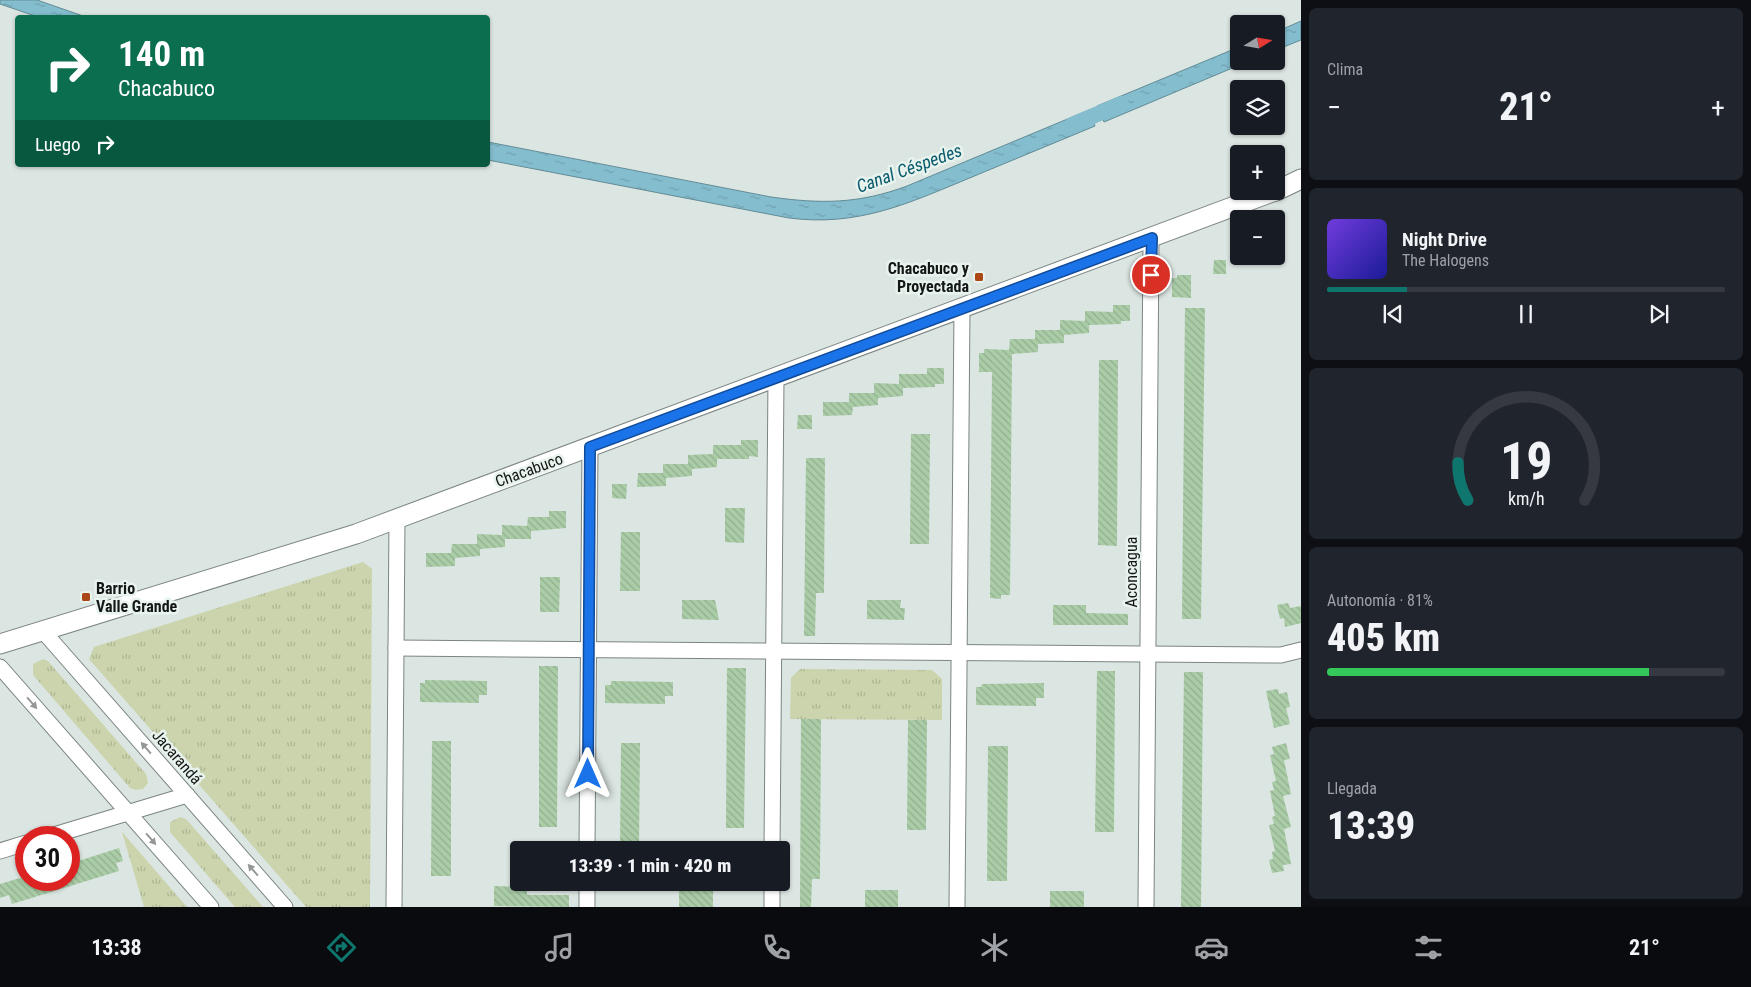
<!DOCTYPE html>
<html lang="es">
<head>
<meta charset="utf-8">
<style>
  body { margin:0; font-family:"Roboto Condensed",sans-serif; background:#20242c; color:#f1f3f6; height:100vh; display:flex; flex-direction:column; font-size:19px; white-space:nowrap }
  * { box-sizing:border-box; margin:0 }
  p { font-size:16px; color:#9ea1a6 }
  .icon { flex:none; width:28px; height:28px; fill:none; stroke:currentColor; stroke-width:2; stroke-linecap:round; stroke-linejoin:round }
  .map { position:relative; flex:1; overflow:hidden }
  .sheet { display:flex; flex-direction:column; gap:8px; padding:8px; background:#0d0f14; width:450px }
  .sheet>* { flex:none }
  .hud { position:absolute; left:15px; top:15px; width:475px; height:152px; border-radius:5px; box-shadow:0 1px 4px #0004; background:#0b6e4f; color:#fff; overflow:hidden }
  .needle { width:32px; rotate:79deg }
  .tools { position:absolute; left:1230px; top:15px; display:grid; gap:10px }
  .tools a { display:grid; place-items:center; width:55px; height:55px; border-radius:5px; background:#171b24; box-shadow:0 1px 4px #0004; font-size:25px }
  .speed { position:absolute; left:15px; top:826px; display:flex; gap:10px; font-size:25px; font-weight:700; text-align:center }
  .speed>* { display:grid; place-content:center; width:65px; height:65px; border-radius:50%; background:#171b24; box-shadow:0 1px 4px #0004; line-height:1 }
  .speed .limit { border:8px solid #d22; background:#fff; color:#111 }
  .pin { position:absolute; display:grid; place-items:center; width:42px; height:42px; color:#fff; margin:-21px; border:2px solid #fff; border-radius:50%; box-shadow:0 1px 5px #0007 }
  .me { position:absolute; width:55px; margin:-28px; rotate:0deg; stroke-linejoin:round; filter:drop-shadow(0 0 4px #0008) }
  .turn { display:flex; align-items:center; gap:18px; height:105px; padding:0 20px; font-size:22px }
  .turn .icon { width:65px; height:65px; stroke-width:2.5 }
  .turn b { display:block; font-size:35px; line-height:42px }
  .then { display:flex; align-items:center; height:48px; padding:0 20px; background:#0003; gap:10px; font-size:19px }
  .big { font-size:38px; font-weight:800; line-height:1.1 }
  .sheet .widget { flex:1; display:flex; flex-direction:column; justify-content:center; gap:8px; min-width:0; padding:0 18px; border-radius:8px; background:#20242c }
  .sheet .dial { align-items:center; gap:0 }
  .dial svg { height:130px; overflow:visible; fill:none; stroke:#363941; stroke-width:7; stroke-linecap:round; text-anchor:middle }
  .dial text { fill:#f1f3f6; stroke:none }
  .song { display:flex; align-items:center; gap:15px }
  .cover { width:60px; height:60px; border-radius:8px; background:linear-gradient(135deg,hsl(260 70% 55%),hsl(240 70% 35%)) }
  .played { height:5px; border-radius:2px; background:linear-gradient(90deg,#0f766e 20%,#363941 20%) }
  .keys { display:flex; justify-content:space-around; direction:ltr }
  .heat { display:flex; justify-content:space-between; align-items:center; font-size:28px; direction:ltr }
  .charge { height:8px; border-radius:4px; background:linear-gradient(90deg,#34c759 81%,#363941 0) }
  .trip { position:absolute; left:510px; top:841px; width:280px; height:50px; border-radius:5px; background:#171b24; box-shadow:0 1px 4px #0004; font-weight:800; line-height:50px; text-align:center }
  .tab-bar { display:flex; height:80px; justify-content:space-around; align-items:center; background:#090b0e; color:#9ea1a6 }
  .tab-bar .icon { width:35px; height:35px }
  .tab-bar .on { color:#0f766e }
  .tab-bar b { font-size:22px; color:#f1f3f6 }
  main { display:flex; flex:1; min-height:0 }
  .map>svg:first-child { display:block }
  .park { fill:url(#park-tufts) }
  .water { fill:url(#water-ripples); stroke:#628b96 }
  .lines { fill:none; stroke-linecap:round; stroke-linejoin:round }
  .canal { stroke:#84bdce; stroke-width:16 }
  .building { fill:url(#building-back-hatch) }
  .minor-casing { stroke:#7c8581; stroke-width:17 }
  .tertiary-casing { stroke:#7c8581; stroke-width:21 }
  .minor { stroke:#fff; stroke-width:15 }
  .tertiary { stroke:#fff; stroke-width:19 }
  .oneway { fill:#959796 }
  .route-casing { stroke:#114b97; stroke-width:12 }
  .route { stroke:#1a73e8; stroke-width:9 }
  .poi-dot { fill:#ac4717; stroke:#e8f3ee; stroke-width:2 }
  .labels { text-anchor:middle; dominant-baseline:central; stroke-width:5; stroke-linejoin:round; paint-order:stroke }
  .poi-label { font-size:16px; font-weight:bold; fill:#131715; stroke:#e8f3ee; text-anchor:end }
  .street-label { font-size:16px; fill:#131715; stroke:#e8f3ee }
  .water-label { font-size:18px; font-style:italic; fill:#095a6c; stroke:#e8f3ee }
</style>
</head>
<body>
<main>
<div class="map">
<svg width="1301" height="907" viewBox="0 0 1301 907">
  <defs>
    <pattern id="park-tufts" width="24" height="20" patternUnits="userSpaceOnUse" patternTransform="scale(1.25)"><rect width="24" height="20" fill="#cbd4ac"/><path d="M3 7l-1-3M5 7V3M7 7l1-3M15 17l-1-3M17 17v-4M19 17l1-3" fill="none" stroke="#adb593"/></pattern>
    <pattern id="water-ripples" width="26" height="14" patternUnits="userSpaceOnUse" patternTransform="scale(1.25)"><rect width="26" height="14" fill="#84bdce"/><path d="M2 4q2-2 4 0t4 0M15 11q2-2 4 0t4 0" fill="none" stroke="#71a2b0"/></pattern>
    <pattern id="building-back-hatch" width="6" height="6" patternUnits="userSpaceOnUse" patternTransform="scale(1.25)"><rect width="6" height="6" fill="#aacda7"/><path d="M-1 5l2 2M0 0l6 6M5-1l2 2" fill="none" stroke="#91af8f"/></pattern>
  </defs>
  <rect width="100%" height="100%" fill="#dbe5e1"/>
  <g class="park">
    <polygon points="363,562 372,569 370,907 306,907 89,659 94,647"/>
    <polygon points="43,659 48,661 146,774 148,783 143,789 136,790 130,788 33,675 33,664"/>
    <polygon points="800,669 932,670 942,679 942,720 790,719 791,678"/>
    <polygon points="180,817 186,819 263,907 235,907 170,832 170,822"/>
    <polygon points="122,832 187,907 144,907"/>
  </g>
  <g class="water">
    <polygon points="0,0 37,0 86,17 38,17 0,4"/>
    <polygon points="1301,21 1301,40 1276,50 1276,32"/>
    <polygon points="1239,47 1239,61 1249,61 1104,122 1097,106"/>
    <path d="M1089 110 1095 126C1054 143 1013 160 972 177 909 203 859 227 789 218L488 160V142L771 197C821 204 859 204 907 186Z"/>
  </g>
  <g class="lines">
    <polyline class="canal" points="1072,125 1121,104"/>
  </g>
  <g class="building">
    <polygon points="1214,260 1226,260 1226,274 1213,274"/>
    <polygon points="1177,275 1191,275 1191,298 1172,297 1172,278 1177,278"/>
    <polygon points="1113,305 1130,305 1130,321 1121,321 1121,324 1089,325 1089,333 1064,335 1064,343 1038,344 1038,352 1012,354 1010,595 1001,595 1001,599 990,598 992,372 979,372 979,353 984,353 984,349 1009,350 1010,339 1035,339 1035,330 1060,330 1060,320 1085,321 1085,311 1113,312"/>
    <polygon points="1185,308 1205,308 1201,619 1182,619"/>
    <polygon points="1099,360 1118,360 1117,546 1098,545"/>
    <polygon points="927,368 944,368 944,384 935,384 935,387 903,388 903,396 878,398 878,405 853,407 852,415 823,416 823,402 849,402 849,393 874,393 874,383 899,384 899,374 927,374"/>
    <polygon points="798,415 812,415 812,429 797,429"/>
    <polygon points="911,434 930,434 929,544 910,544"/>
    <polygon points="741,440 758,440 758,457 749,456 749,459 717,459 717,467 692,469 692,476 666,478 666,486 637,487 638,473 663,473 663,464 688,464 688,455 713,454 713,445 741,445"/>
    <polygon points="806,458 825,458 824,593 816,593 815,636 804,636"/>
    <polygon points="612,484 627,484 626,499 612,498"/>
    <polygon points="725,508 745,508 744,543 725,542"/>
    <polygon points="549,511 566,511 566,528 531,531 531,539 505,539 505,547 480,549 480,556 455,558 455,566 426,567 426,553 451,553 452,544 477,544 477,534 502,535 502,525 527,526 528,517 549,517"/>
    <polygon points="621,532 640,532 640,591 620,591"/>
    <polygon points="540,577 560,577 559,612 540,612"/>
    <polygon points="682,600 715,600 719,620 682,619"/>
    <polygon points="867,600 901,600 900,608 905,608 904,620 867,619"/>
    <polygon points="1288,603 1290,608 1301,606 1301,623 1285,627 1284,618 1280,619 1277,605"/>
    <polygon points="1053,605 1086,605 1086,613 1128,614 1128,625 1053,625"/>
    <polygon points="539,666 558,666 557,827 539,827"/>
    <polygon points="727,668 746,668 744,828 726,828"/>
    <polygon points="1097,671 1115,671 1114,832 1095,832"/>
    <polygon points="1184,672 1203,672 1201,907 1181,907"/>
    <polygon points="425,680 487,681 487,695 479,695 479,703 420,702 420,683 425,683"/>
    <polygon points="611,681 673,682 673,696 665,696 665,704 605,703 605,685 611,685"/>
    <polygon points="1044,683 1044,698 1036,698 1036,706 976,705 976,687 981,687 982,684"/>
    <polygon points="1278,689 1279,694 1287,692 1290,707 1286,708 1290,724 1274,728 1266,691"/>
    <polygon points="801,719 821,719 820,879 812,879 811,907 800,907"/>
    <polygon points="908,720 927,720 926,830 907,830"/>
    <polygon points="432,741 451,741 451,876 431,876"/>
    <polygon points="621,743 640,743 639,850 620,850"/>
    <polygon points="1286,743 1290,759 1284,760 1291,794 1283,796 1291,827 1284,829 1291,864 1283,865 1284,871 1272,873 1269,860 1273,859 1272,852 1275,851 1269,825 1274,824 1272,817 1275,816 1270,791 1274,790 1272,782 1276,781 1270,755 1274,754 1272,747"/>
    <polygon points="988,746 1008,746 1007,881 987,881"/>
    <polygon points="119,848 123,861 116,863 119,871 12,904 9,895 0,898 0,884 23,877 24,880 69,880 69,864"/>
    <polygon points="494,886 527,887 527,895 569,895 569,907 494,906"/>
    <polygon points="679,887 713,888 713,907 679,907"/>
    <rect x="865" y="890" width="33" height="17"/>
    <rect x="1050" y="891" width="34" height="16"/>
  </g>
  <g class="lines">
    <g class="minor-casing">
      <g id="minor">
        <polyline points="43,631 285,907"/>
        <polyline points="396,648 1281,655 1301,650"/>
        <polyline points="0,667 211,907"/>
        <polyline points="44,838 187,795"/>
        <polyline points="587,850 590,447"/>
        <polyline points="772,850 776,378"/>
        <polyline points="0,851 26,843"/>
        <polyline points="394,907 397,519"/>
        <polyline points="587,907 587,882"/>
        <polyline points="772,907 772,882"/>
        <polyline points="957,907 962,308"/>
        <polyline points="1146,907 1151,238"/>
      </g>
    </g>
    <g class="tertiary-casing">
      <g id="tertiary">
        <polyline points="1276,191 1301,179"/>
        <polyline points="0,644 356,534 1275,191"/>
      </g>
    </g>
    <use href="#minor" class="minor"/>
    <use href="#tertiary" class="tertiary"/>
  </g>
  <defs><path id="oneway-solid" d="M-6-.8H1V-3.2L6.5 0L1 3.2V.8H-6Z" transform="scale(1.25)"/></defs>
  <g class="oneway">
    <use href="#oneway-solid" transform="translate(32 703) rotate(49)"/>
    <use href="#oneway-solid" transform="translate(146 748) rotate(-131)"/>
    <use href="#oneway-solid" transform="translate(151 839) rotate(49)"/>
    <use href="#oneway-solid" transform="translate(253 870) rotate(-131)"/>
  </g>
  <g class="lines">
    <g class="route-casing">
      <polyline id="route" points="588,774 590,447 1152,238 1151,275"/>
    </g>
    <use href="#route" class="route"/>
  </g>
  <g class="poi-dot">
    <rect x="974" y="272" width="10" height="10" rx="2.5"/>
    <rect x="81" y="592" width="10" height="10" rx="2.5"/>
  </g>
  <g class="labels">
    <g class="poi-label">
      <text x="969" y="268">Chacabuco y<tspan x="969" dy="18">Proyectada</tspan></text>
      <text x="96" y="588" text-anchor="start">Barrio<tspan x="96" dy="18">Valle Grande</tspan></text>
    </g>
    <g class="street-label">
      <text transform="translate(529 470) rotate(-20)">Chacabuco</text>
      <text transform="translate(1131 572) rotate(-90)">Aconcagua</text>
      <text transform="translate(177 757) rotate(49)">Jacarandá</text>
    </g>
    <g class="water-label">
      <text transform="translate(909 168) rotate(-20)">Canal Céspedes</text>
    </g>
  </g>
</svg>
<div class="tools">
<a><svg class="needle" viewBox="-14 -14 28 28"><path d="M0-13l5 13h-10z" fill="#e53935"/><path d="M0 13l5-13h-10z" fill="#9ea1a6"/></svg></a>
<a><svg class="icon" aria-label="layers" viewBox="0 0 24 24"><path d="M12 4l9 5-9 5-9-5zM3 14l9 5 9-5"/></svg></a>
<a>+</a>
<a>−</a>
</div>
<div class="speed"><div class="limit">30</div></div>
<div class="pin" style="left:1151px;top:275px;background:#d93025"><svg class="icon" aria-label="arrive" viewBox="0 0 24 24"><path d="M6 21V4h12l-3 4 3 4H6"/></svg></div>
<svg class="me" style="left:588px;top:774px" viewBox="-20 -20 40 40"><path d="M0-17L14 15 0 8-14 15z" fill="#1a73e8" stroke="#fff" stroke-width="4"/></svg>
<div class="trip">13:39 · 1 min · 420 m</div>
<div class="hud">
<div class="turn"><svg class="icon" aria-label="right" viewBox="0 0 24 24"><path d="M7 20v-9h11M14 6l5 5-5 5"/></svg><div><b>140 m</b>Chacabuco</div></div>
<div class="then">Luego<svg class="icon" aria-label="right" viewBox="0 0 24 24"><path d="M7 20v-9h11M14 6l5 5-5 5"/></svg></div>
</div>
</div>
<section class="sheet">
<div class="widget"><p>Clima</p>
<div class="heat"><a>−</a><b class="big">21°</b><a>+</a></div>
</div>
<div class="widget">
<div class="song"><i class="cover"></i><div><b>Night Drive</b><p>The Halogens</p></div></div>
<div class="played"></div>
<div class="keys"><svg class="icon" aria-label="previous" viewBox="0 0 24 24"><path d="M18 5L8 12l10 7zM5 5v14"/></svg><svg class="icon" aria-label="pause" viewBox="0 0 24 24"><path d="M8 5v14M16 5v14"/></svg><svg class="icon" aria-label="next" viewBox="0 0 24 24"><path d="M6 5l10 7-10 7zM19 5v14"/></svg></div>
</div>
<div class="widget dial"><svg viewBox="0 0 100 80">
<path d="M14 69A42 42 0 1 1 86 69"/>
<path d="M14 69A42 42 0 0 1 8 46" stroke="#0f766e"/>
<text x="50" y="56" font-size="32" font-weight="700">19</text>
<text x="50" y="72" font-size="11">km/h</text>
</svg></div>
<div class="widget"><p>Autonomía · 81%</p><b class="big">405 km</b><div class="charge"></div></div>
<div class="widget"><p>Llegada</p><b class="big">13:39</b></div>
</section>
</main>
<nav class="tab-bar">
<b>13:38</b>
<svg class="icon on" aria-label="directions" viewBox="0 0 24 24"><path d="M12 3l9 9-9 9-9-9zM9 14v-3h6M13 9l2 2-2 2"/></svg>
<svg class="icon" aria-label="music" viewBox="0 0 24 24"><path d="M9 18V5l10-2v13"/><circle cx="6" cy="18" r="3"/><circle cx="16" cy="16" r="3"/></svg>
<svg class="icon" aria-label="phone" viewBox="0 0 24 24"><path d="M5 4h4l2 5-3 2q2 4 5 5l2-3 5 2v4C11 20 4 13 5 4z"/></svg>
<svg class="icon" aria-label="climate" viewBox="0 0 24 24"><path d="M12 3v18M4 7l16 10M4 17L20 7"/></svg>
<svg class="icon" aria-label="car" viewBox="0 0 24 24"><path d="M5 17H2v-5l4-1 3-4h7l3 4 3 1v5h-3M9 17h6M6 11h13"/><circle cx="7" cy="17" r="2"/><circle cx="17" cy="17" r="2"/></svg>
<svg class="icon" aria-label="filters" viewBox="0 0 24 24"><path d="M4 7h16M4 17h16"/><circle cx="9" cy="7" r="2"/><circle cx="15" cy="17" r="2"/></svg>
<b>21°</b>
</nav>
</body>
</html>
